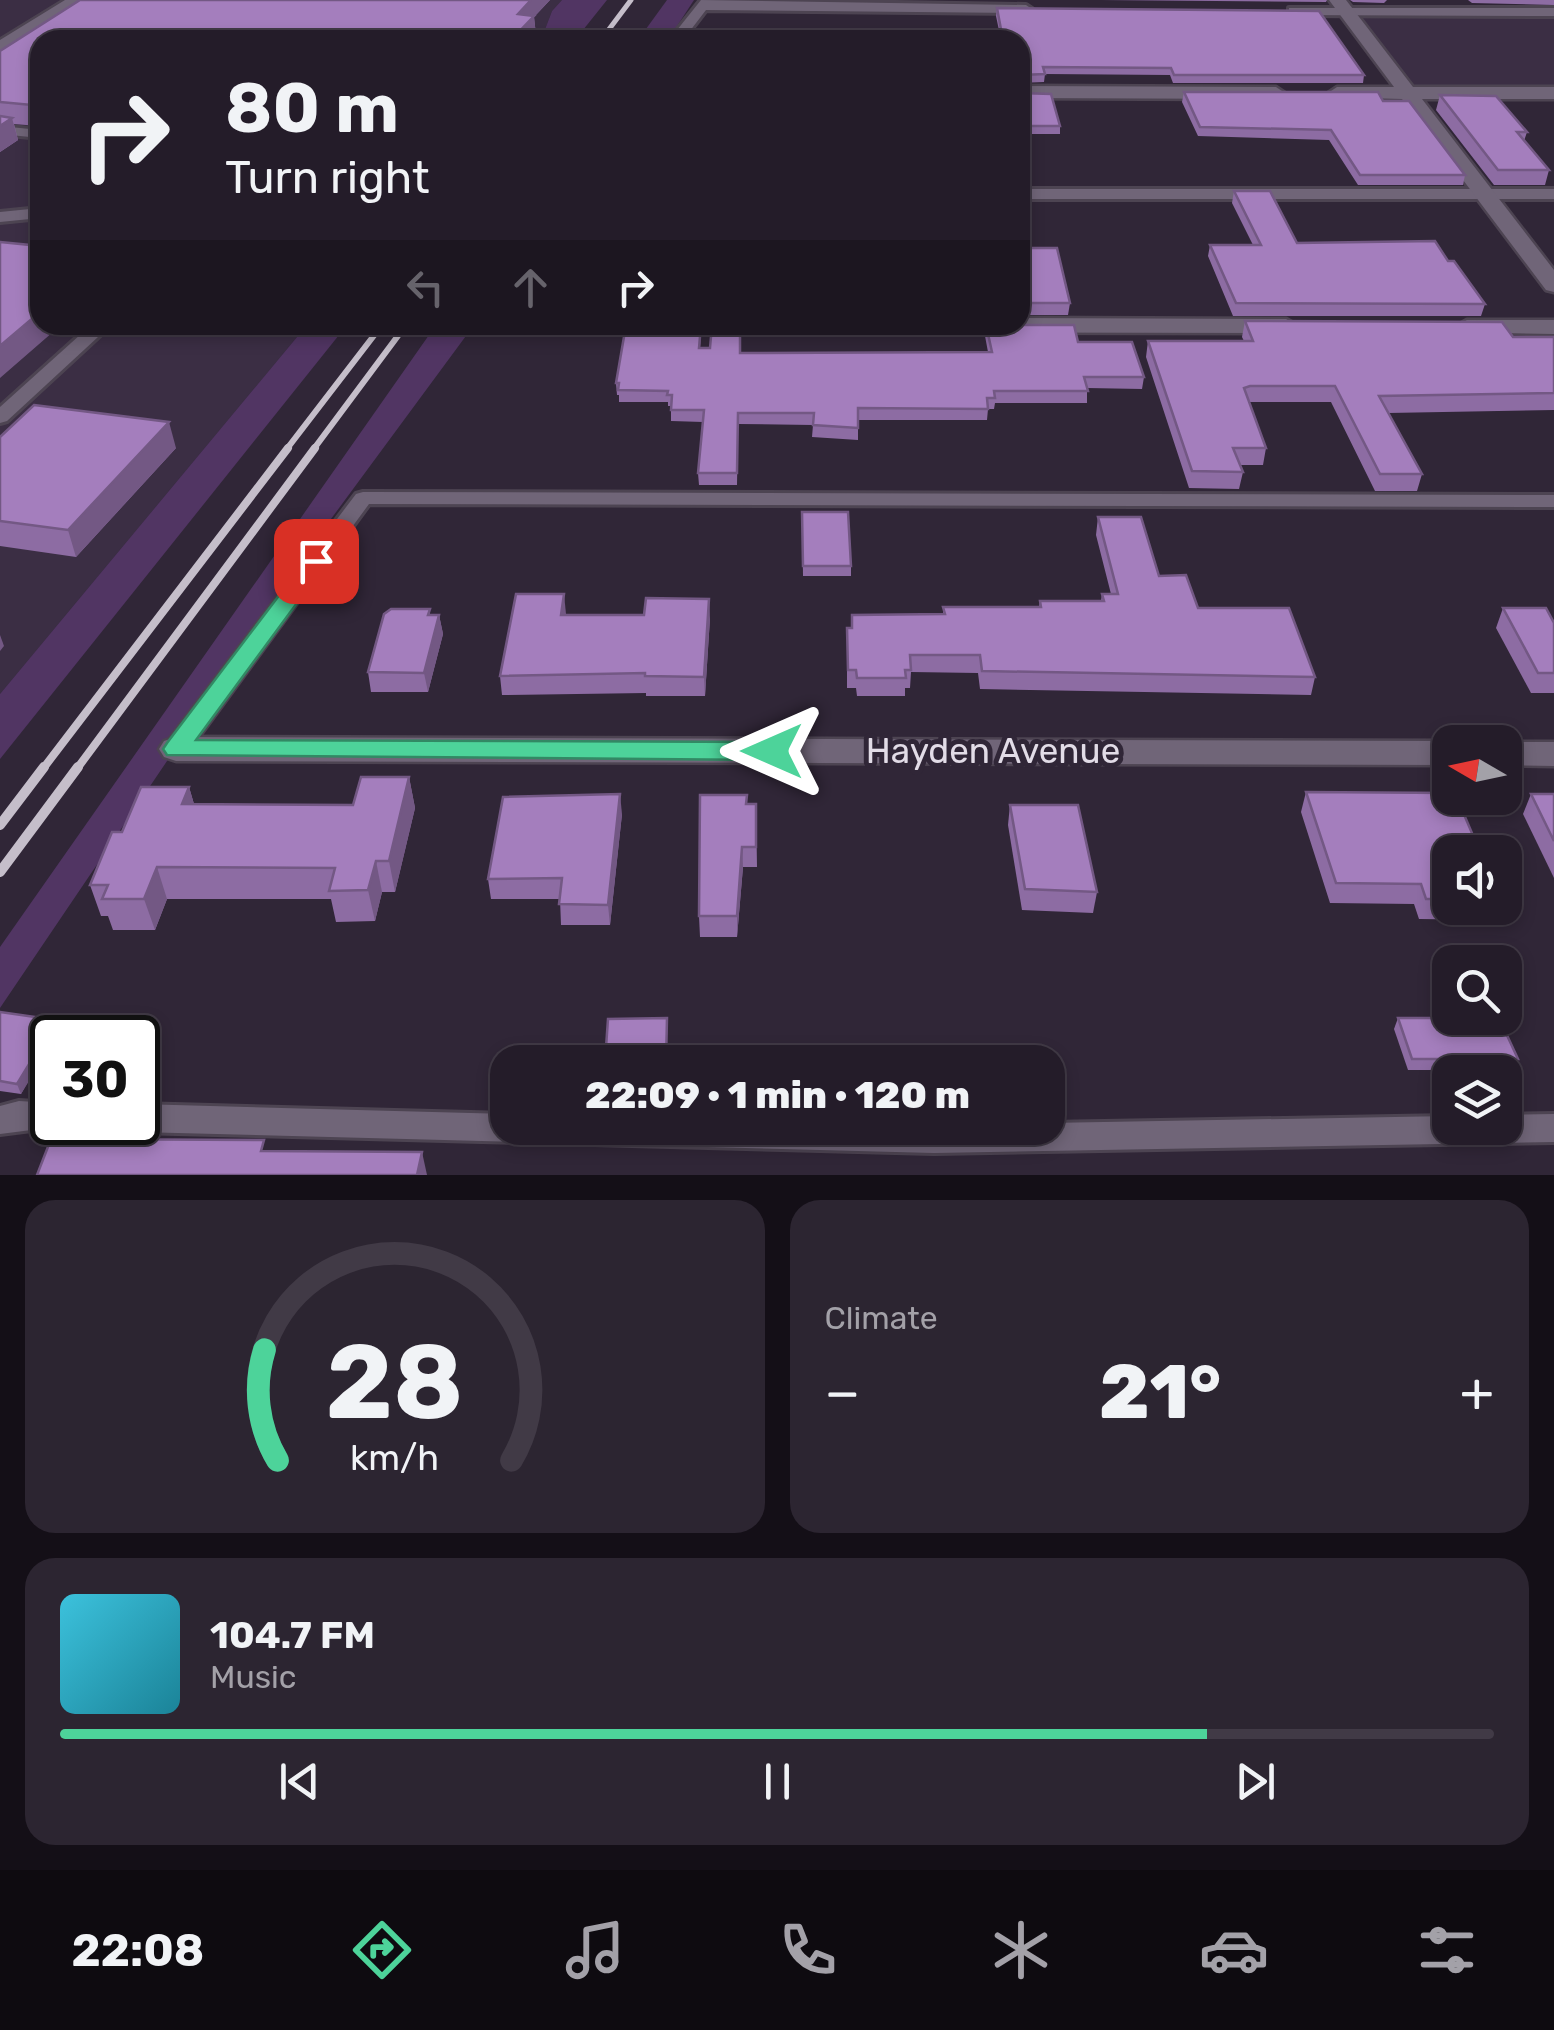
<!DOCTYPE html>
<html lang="en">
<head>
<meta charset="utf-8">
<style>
  body { margin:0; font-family:Rubik,sans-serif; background:#2c2531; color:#f1f3f6; height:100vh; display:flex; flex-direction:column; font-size:38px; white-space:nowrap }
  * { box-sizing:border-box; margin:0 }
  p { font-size:32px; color:#a3a1a8 }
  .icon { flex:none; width:55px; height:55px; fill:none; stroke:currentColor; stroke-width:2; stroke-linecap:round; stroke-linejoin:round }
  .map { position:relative; height:1175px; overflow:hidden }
  .sheet { display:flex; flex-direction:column; gap:25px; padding:25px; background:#140f17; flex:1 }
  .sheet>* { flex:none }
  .hud { position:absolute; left:30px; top:30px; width:1000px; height:305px; border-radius:30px; box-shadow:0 5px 15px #0003,0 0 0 2px #413a46; background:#241c29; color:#f1f3f6; overflow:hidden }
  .needle { width:65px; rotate:279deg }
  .fabs { position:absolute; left:1432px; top:725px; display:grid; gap:20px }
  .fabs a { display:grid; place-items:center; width:90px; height:90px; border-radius:20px; background:#241c29; box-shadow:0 5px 15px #0003,0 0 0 2px #413a46; font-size:50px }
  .speed { position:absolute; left:30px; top:1015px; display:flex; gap:20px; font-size:50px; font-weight:700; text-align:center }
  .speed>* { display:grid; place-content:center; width:130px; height:130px; border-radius:50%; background:#241c29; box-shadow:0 5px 15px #0003,0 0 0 2px #413a46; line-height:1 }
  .speed .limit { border:5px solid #111; border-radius:15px; background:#fff; color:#111 }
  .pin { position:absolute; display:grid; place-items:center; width:85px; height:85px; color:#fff; margin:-42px; border-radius:20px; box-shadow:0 5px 15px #0006 }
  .me { position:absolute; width:110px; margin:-55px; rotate:270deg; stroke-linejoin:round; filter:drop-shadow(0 0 8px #0008) }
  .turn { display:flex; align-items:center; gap:35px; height:210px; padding:0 30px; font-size:45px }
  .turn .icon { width:130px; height:130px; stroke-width:2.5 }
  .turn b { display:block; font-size:70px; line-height:85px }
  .lanes { display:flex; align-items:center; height:95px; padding:0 30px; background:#0003; justify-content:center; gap:50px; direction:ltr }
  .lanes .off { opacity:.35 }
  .big { font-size:75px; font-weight:800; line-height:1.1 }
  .sheet .widget { flex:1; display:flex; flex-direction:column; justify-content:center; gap:15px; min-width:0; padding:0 35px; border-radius:30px; background:#2c2531 }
  .sheet .dial { align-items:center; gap:0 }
  .dial svg { height:260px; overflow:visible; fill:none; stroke:#413a46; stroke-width:7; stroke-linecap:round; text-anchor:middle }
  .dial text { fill:#f1f3f6; stroke:none }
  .song { display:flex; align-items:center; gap:30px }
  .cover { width:120px; height:120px; border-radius:15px; background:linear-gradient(135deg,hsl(190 70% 55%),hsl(190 70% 35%)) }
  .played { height:10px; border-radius:5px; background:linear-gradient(90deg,#4dd39a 80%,#413a46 80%) }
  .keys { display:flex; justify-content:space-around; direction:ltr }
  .heat { display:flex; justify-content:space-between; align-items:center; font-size:55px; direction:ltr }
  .sheet .tiles { flex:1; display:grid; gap:25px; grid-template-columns:1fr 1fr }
  .widget:last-child { grid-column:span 2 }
  .trip { position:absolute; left:490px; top:1045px; width:575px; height:100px; border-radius:30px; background:#241c29; box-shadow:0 5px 15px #0003,0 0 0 2px #413a46; font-weight:800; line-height:100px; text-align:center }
  .dock { display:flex; height:160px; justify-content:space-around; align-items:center; background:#0e0b10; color:#a3a1a8 }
  .dock .icon { width:70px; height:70px }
  .dock .active { color:#4dd39a }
  .dock b { font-size:45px; color:#f1f3f6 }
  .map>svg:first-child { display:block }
  .built { fill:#3b2e44 }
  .green { fill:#513563 }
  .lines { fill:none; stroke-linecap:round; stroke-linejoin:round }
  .lane-casing { stroke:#4d4452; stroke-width:6 }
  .street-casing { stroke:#4d4452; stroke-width:5 }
  .secondary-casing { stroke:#4d4452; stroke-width:5 }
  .lane { fill:#706578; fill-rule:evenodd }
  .street { fill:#706578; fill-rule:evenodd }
  .secondary { fill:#706578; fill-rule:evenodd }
  .rail-far3 { stroke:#c5beca; stroke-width:5 }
  .rail-far2 { stroke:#c5beca; stroke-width:6 }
  .rail-far1 { stroke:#c5beca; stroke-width:8 }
  .rail { stroke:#c5beca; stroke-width:10 }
  .wall { fill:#8d6ca3 }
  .shaded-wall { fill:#735884 }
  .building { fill:#a47ebd; stroke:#735884; stroke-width:2.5 }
  .route { fill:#4dd39a; stroke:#328964; stroke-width:2.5 }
  .labels { text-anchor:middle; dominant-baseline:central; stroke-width:10; stroke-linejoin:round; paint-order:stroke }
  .street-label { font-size:35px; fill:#e2dce7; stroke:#302637 }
</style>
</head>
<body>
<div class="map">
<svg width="1554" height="1175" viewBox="0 0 1554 1175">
  <rect width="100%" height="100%" fill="#302637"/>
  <g class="built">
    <polygon points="0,0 562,0 552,11 541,40 40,40 40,325 307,325 0,694"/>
    <polygon points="1346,11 1554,12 1554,93 1409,93"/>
  </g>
  <g class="green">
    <polygon points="562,0 607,0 575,40 541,40 552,11"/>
    <polygon points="667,0 694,0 668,40 638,40"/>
    <polygon points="307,325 347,325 0,759 0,694"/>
    <polygon points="436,325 474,325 328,523 0,1008 0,947"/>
  </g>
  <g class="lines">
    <g class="lane-casing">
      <g id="lane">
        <polygon points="701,0 1026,5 1032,9 1026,13 706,10 683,40 669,40"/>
        <polygon points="1289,8 1554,8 1554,16 1293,15 1289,14"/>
        <polygon points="0,126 40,130 40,138 0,134"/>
        <rect x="1020" y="189" width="534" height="10"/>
        <polygon points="40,208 40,218 0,222 0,212"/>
        <polygon points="91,325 111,325 7,421 0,423 0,407"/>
        <polygon points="363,492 1554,495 1554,507 369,504 185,755 167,755 163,749 167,743 356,494"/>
        <polygon points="19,1101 52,1103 52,1122 65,1122 63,1126 0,1134 0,1106"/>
        <polygon points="138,1104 508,1114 508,1128 1048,1128 1048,1123 1450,1116 1450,1128 1505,1128 1505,1115 1554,1114 1554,1142 934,1153 138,1132 127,1128 124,1122 138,1122"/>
      </g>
    </g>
    <g class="street-casing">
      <g id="street">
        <polygon points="1329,0 1346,0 1413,87 1554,87 1554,99 1422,99 1554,270 1554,292 1546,290 1402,99 1330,97 1328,93 1337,87 1394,87"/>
        <polygon points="1020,86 1276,87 1285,93 1276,99 1020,98"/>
        <polygon points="1020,318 1286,319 1298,326 1286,333 661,332 649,325 1020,325"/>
        <polygon points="1467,320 1554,320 1554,334 1458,332 1455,327"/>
        <polygon points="481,325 518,325 506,332 485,330"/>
        <polygon points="176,737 1450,741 1454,742 1450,742 1450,765 176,761 164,757 159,749 164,741"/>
        <polygon points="1501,742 1554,742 1554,766 1505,765 1505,742"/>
      </g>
    </g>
    <g class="secondary-casing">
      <polygon id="secondary" points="65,0 85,0 0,53 0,40"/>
    </g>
    <use href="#lane" class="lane"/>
    <use href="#street" class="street"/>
    <use href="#secondary" class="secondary"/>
    <polyline class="rail-far3" points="601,40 631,0"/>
    <g class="rail-far2">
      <polyline points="286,450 382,325"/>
      <polyline points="313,450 406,325"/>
    </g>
    <g class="rail-far1">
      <polyline points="42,770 288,448"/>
      <polyline points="76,770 315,448"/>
    </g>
    <g class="rail">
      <polyline points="0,825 44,767"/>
      <polyline points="0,872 78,767"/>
    </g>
  </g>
  <g class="wall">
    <polygon points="80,0 550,0 534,17 536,35 40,40 38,126 14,124 18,140 0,152 0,51"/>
    <polygon points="1101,0 1327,0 1326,2"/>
    <polygon points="1350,0 1387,0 1384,3 1353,2"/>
    <polygon points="1468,0 1554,0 1554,5 1472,3"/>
    <polygon points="997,8 1364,75 1363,83 1173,83 1170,75 1045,74 1044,82 1020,83 1020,40 1001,40 996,16"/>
    <polygon points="1184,92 1383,101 1465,175 1463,185 1358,185 1329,140 1198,136 1182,102"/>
    <polygon points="1020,93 1060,126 1060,134 1020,134"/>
    <polygon points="1440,95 1527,132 1524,141 1549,170 1545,185 1494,185 1436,110"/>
    <polygon points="1234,191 1297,243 1448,261 1485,304 1481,316 1233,316 1208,256 1210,245 1253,245 1232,203"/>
    <polygon points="1020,248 1070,303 1068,315 1020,315"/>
    <polygon points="1245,321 1513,337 1554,337 1554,410 1388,413 1422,474 1417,491 1375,491 1331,402 1249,402 1266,448 1263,465 1240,465 1243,472 1239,489 1189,488 1146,357 1148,341 1244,341 1242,337"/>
    <polygon points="986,325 1078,342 1144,377 1142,389 1087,388 1087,403 995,403 994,409 988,409 987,420 858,420 858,440 812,437 813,425 738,424 737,485 699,485 698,473 703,422 671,421 671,406 668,406 668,402 619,402 619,395 617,395 616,383 701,336 700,348 740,353 988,352 985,336"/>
    <polygon points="0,437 176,448 76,557 0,546"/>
    <polygon points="802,512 851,566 851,576 803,576"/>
    <polygon points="1098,517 1159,576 1198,608 1315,677 1311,695 980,689 978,673 911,672 910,688 905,688 905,696 857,696 856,688 847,688 847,628 851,628 852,615 943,614 943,607 1039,607 1040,601 1101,601 1102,594 1111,594 1096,535"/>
    <polygon points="1503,608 1554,623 1554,693 1531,693 1496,628"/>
    <polygon points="430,609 430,615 439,615 443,634 428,692 371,692 368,672"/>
    <polygon points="566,615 710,618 705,696 646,696 646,693 502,695 500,676"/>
    <polygon points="409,777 415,808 395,892 382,892 375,921 336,922 331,899 167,899 155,930 113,930 108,916 101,916 90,885 189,787 194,804 353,805"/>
    <polygon points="1306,792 1450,852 1450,908 1497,908 1492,920 1419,919 1414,904 1330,903 1301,812"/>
    <polygon points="1531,794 1554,794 1554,878 1523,814"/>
    <polygon points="747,804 756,804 757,867 743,867 737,937 700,937 699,916"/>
    <polygon points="1010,805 1097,892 1093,913 1022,910 1008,825"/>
    <polygon points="622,814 610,925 561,925 560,899 491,899 488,879"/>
    <polygon points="0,1012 61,1030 56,1038 52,1038 21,1094 0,1091"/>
    <polygon points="1398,1018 1518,1059 1514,1070 1408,1070 1394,1029"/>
  </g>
  <g class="shaded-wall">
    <polygon points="531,0 550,0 534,17 536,35 532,40 511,40 518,14"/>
    <polygon points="40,99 40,124 38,126 32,105"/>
    <polygon points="12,118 18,140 0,152 0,126"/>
    <polygon points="40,312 40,325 61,325 0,378 0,346"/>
    <polygon points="169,422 176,448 76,557 68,530"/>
    <polygon points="564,594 566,614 563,634 561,615"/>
    <polygon points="709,599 710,618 705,696 704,677"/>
    <polygon points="439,615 443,634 428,692 424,673"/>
    <polygon points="0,635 4,646 0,651"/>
    <polygon points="409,777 415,808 395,892 389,861"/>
    <polygon points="189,787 198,818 182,804"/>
    <polygon points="620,794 622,814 610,925 608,905"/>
    <polygon points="742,847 743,867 737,937 737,916"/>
    <polygon points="376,861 382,892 375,921 368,890"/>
    <polygon points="157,867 167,899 155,930 144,899"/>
    <polygon points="56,1020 61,1030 56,1038 52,1038 52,1044 21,1094 17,1084"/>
    <polygon points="422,1152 427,1175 417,1175"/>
  </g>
  <g class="building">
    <polygon points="80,0 531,0 518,14 534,16 511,40 40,40 40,99 32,105 0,102 0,51"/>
    <polygon points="997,8 1319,11 1364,75 1174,75 1171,68 1043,67 1045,74 1020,75 1020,40 1003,40"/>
    <polygon points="747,31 776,32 776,40 746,40"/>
    <polygon points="1184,92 1378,92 1383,101 1409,101 1465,175 1360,175 1331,130 1200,127"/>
    <polygon points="1020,93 1051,94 1060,126 1020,126"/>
    <polygon points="1440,95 1496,96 1527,132 1517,132 1549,170 1498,170"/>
    <polygon points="0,116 12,118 0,126"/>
    <polygon points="1234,191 1270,191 1297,243 1435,241 1448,261 1454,261 1485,304 1236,303 1210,245 1261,245"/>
    <polygon points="0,242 40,246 40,312 0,346"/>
    <polygon points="1020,248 1057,248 1070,303 1021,303 1020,305"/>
    <polygon points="1245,321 1502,322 1513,337 1554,337 1554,393 1379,396 1422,474 1380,474 1335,386 1250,386 1244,388 1266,448 1233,448 1243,472 1192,471 1148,341 1253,341"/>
    <polygon points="626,325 701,325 699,348 710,348 712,325 740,327 740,353 992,352 986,325 1074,325 1078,342 1132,342 1144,377 1084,377 1088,391 994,391 995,398 987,398 988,409 858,408 858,428 813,425 814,413 738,413 737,473 698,473 704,410 671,410 672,395 667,395 668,391 618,390 619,383 616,383"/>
    <polygon points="34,405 169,422 68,530 0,521 0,437"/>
    <polygon points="802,512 848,512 851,566 803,566"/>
    <polygon points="1098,517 1141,517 1159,576 1186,575 1198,608 1289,608 1315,677 982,671 980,655 910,655 911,670 905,670 906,678 857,678 856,670 848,670 847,628 852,628 852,615 945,614 943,607 1041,607 1040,601 1104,601 1102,594 1118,594"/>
    <polygon points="516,594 564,594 561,615 644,615 646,598 709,599 704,677 645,676 645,673 500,676"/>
    <polygon points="1503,608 1546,608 1554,623 1554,673 1538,673"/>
    <polygon points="391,609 430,609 428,615 439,615 424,673 368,672 384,614"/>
    <polygon points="361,777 409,777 389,861 376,861 368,890 329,891 335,868 157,867 144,899 102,899 108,885 90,885 112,832 122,832 141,787 189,787 182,804 353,805"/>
    <polygon points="1306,792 1450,793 1450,798 1452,798 1454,805 1460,805 1480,852 1450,852 1450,899 1426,899 1421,884 1336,883"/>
    <polygon points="620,794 608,905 559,904 562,878 488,879 503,797"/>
    <polygon points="1531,794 1554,794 1554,841"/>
    <polygon points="700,795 747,795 746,804 756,804 756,847 742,847 737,916 699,916"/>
    <polygon points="1010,805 1078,805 1097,892 1025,889"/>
    <polygon points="0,1012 56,1020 17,1084 0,1081"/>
    <polygon points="667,1018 666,1062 605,1062 608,1019"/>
    <polygon points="1398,1018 1499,1018 1518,1059 1412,1059"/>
    <polygon points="51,1139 264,1140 261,1151 422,1152 417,1175 37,1175"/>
  </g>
  <polygon class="route" points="316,554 328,561 196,740 772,742 782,744 785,751 782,757 772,760 167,755 163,749 167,743 309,556"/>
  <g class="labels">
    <g class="street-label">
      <text x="993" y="751">Hayden Avenue</text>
    </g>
  </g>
</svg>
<div class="fabs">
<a><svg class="needle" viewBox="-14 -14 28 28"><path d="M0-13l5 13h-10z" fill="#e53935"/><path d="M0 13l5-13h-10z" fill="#a3a1a8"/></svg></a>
<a><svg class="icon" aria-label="sound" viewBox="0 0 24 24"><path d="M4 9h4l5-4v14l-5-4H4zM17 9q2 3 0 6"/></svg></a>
<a><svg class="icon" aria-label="search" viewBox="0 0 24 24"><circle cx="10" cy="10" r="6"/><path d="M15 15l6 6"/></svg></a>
<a><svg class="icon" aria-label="layers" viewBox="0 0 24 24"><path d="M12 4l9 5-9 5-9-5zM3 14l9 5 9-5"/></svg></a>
</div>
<div class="speed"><div class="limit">30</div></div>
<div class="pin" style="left:316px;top:561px;background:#d93025"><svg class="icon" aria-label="arrive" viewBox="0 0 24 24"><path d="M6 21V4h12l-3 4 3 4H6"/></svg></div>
<svg class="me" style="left:772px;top:751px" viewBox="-20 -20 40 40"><path d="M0-17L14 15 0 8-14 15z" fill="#4dd39a" stroke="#fff" stroke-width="4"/></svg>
<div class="trip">22:09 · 1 min · 120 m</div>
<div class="hud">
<div class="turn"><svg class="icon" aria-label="right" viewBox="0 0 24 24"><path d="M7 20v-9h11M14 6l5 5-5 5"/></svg><div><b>80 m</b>Turn right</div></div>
<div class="lanes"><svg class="icon off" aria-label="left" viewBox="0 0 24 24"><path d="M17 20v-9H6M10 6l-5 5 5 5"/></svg><svg class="icon off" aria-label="ahead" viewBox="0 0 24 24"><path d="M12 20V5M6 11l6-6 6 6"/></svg><svg class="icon" aria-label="right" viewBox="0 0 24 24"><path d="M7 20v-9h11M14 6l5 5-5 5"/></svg></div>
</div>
</div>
<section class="sheet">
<div class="tiles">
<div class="widget dial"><svg viewBox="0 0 100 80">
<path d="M14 69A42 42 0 1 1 86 69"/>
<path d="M14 69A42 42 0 0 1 10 35" stroke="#4dd39a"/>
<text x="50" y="56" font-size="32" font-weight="700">28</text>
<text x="50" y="72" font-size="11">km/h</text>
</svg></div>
<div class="widget"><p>Climate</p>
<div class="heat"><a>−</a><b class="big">21°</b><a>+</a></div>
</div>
<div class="widget">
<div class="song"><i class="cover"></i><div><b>104.7 FM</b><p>Music</p></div></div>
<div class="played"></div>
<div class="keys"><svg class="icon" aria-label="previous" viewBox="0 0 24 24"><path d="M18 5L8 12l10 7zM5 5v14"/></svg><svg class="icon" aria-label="pause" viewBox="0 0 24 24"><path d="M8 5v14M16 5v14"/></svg><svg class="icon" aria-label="next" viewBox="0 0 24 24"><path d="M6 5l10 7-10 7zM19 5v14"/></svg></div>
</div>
</div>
</section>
<nav class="dock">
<b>22:08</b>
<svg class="icon active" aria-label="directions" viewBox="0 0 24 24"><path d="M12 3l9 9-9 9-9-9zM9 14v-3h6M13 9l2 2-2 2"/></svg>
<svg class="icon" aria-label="music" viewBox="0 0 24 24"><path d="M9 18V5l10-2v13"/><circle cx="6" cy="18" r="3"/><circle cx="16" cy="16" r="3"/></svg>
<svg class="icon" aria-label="phone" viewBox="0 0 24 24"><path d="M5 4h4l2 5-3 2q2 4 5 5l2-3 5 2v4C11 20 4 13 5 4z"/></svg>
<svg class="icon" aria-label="climate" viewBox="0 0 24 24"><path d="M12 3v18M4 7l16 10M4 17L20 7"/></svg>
<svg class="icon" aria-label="car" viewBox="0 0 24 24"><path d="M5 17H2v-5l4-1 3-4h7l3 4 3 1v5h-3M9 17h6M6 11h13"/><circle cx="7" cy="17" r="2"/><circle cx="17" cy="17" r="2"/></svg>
<svg class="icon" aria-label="filters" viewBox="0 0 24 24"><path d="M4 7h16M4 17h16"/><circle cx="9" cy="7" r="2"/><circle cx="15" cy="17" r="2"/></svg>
</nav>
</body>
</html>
